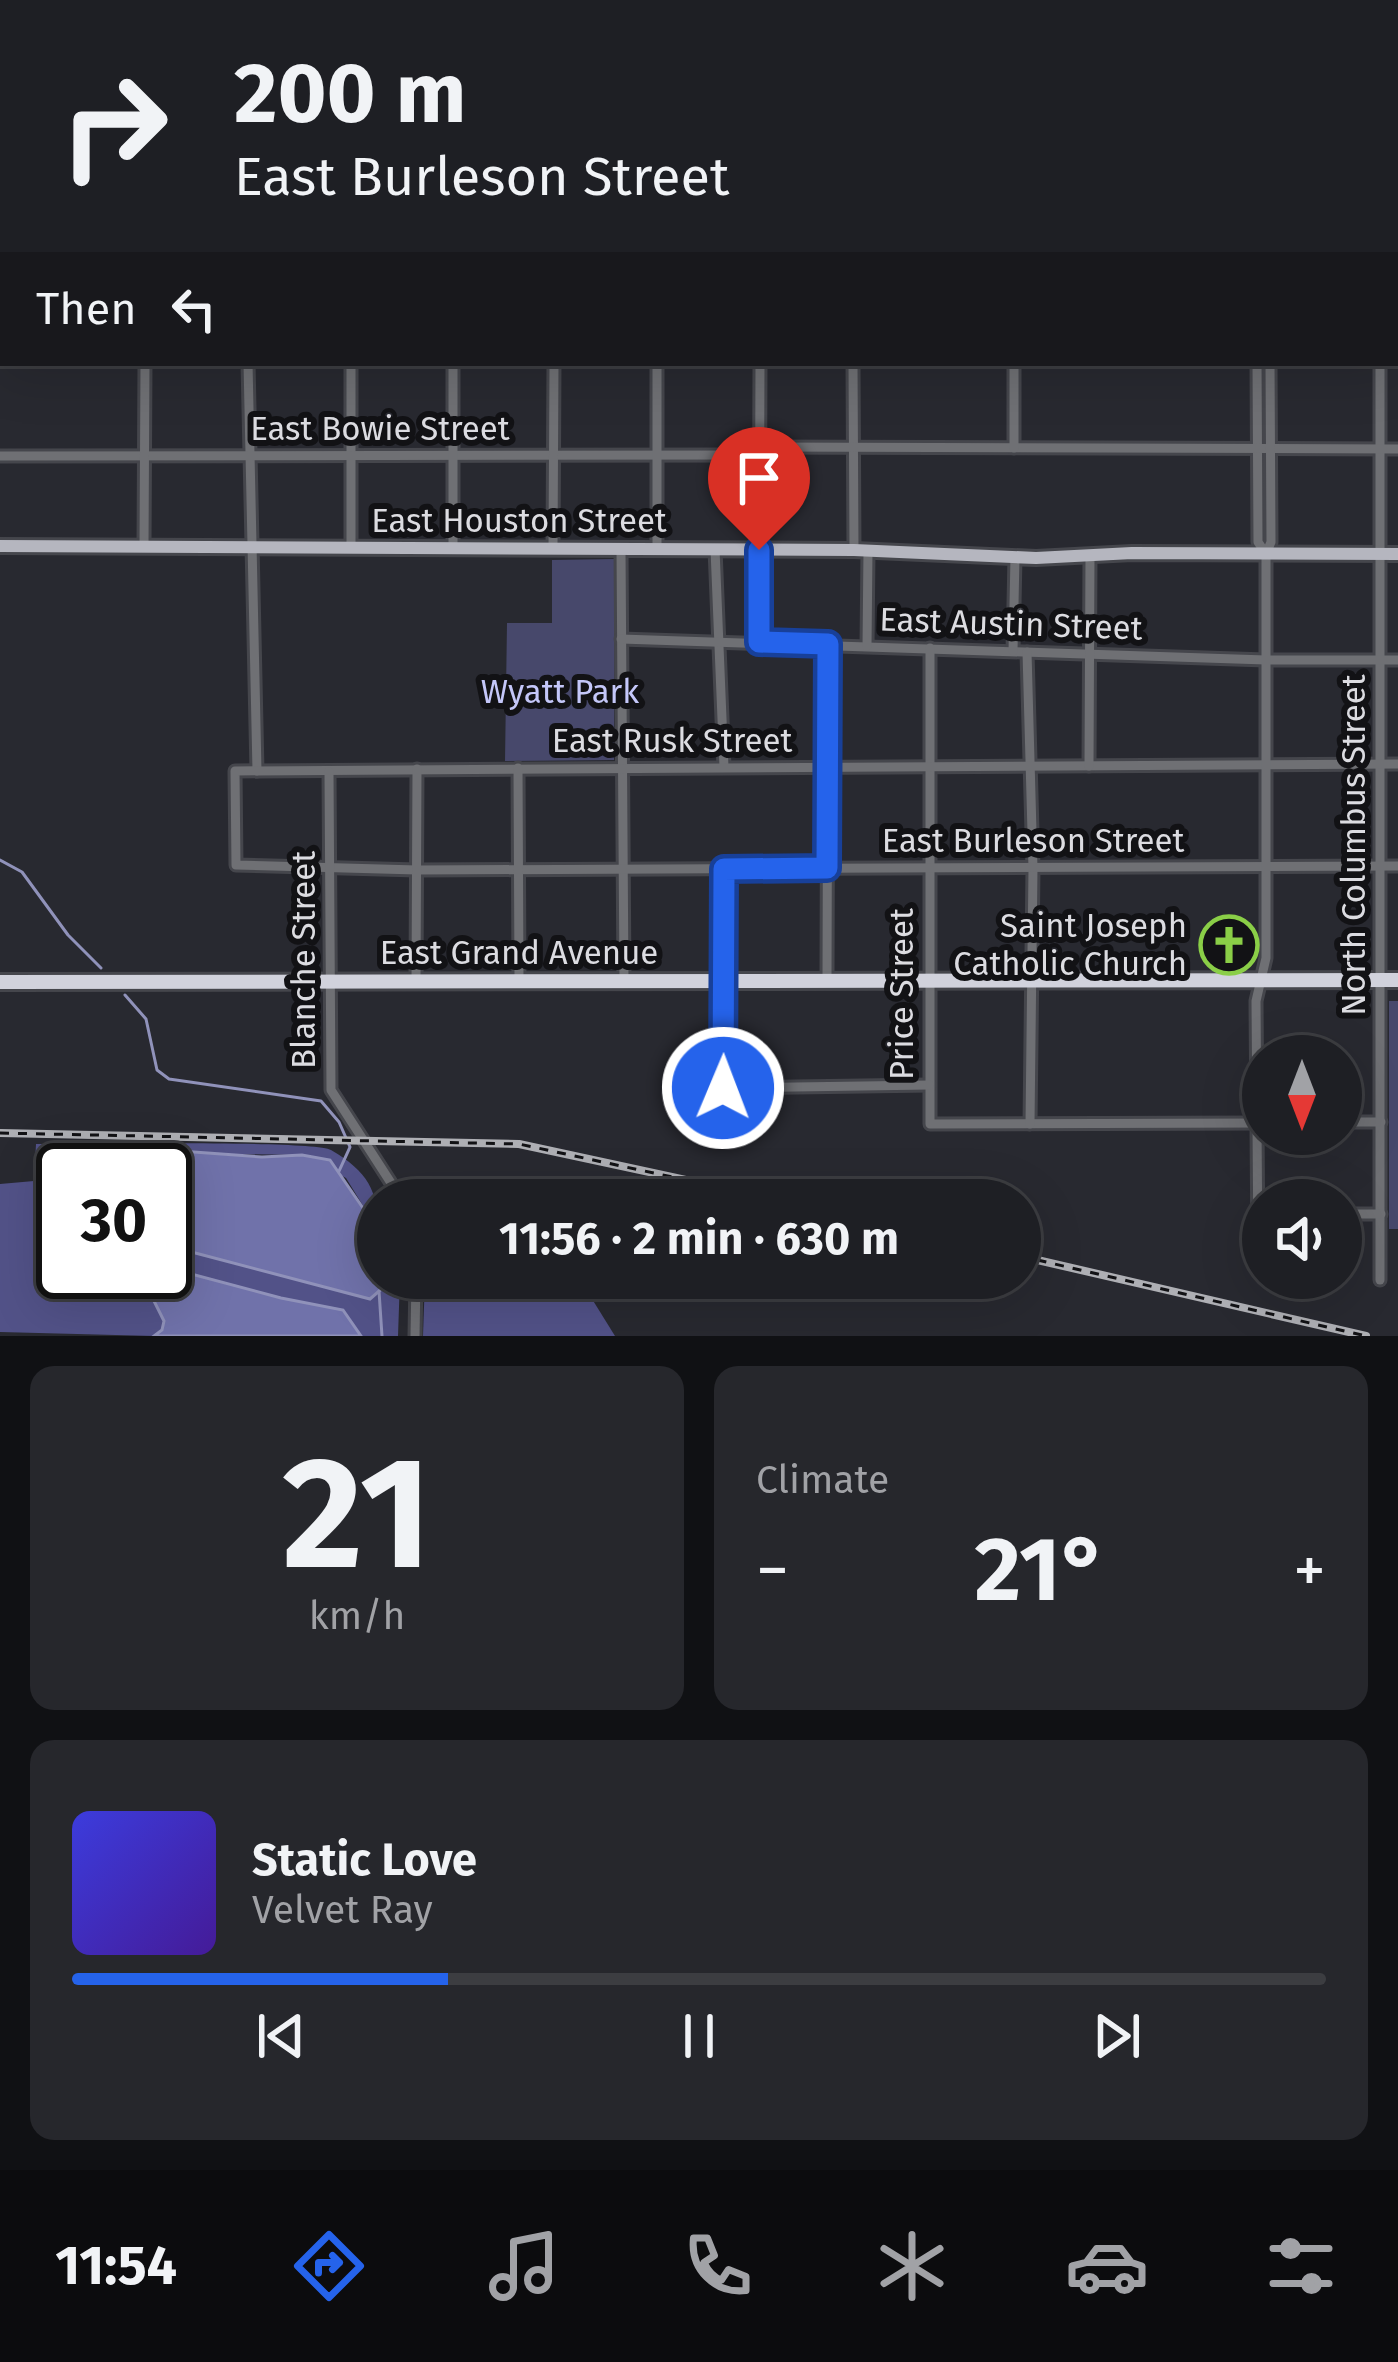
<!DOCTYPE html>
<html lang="en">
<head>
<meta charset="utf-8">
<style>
  body { margin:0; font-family:"Fira Sans",sans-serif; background:#26272c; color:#f1f3f6; height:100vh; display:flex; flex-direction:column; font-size:45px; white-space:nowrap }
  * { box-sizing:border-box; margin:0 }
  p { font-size:39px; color:#a1a2a6 }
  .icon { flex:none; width:66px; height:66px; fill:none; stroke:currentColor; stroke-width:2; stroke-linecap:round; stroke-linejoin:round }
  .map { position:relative; height:1336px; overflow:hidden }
  .sheet { display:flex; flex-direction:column; gap:30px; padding:30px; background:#101114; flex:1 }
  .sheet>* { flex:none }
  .banner { position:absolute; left:0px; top:0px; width:1398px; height:366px; box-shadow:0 12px 48px #0002,0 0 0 3px #3c3d41; background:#1e1f24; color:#f1f3f6; overflow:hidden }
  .needle { width:78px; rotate:180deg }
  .tools { position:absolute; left:1242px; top:1035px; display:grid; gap:24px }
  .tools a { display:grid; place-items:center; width:120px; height:120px; border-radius:50%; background:#1e1f24; box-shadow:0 12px 48px #0002,0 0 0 3px #3c3d41; font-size:60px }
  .speed { position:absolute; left:36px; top:1143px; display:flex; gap:24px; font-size:60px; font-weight:700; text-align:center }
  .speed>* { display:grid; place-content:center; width:156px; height:156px; border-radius:50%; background:#1e1f24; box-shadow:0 12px 48px #0002,0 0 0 3px #3c3d41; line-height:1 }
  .speed .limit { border:6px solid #111; border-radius:18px; background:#fff; color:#111 }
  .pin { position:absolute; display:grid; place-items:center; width:102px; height:102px; color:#fff; margin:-123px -51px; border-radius:50% 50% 50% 0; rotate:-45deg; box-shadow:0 0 12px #0007 }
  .pin .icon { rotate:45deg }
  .me { position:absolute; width:132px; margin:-66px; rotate:1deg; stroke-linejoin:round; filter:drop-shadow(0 0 9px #0008) }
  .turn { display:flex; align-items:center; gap:42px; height:252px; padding:0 36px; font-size:54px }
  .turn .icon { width:156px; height:156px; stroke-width:2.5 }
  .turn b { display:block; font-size:84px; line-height:102px }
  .then { display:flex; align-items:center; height:114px; padding:0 36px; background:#0003; gap:24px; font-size:45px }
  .big { font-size:90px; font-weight:700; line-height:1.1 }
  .sheet .tile { flex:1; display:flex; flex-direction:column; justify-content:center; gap:18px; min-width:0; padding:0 42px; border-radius:24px; background:#26272c }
  .sheet .dial { align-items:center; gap:0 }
  .dial b { font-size:156px; line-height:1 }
  .song { display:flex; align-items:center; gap:36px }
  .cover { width:144px; height:144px; border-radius:18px; background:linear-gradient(135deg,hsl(240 70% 55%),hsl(260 70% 35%)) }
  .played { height:12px; border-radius:6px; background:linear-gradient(90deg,#2563eb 30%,#3c3d41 30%) }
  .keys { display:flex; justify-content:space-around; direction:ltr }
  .heat { display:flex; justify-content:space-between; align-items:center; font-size:66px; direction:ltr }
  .sheet .tiles { flex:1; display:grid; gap:30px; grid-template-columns:1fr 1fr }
  .tile:last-child { grid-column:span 2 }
  .trip { position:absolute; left:357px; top:1179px; width:684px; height:120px; border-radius:60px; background:#1e1f24; box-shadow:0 12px 48px #0002,0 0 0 3px #3c3d41; font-weight:700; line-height:120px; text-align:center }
  .menu { display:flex; height:192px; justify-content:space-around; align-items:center; background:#0c0c0e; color:#a1a2a6 }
  .menu .icon { width:84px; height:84px }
  .menu .current { color:#2563eb }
  .menu b { font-size:54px; color:#f1f3f6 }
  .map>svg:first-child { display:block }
  .green { fill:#47486b }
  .forest { fill:#525288 }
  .water { fill:#7072aa; stroke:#9092ba; stroke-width:3 }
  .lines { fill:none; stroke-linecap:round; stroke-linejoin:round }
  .stream { stroke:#9092ba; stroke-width:3 }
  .minor-casing { stroke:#45464c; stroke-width:15 }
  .major-casing { stroke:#45464c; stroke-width:18 }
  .highway-casing { stroke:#45464c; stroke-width:20 }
  .minor { stroke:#6f7074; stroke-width:9 }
  .major { stroke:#b5b6bf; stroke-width:12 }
  .highway { stroke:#d1d2dc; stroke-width:14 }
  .rail-casing { stroke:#aeafb4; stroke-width:8 }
  .rail { stroke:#121215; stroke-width:3; stroke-dasharray:9; stroke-linecap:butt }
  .route-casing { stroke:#184099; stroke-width:30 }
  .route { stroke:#2563eb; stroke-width:21 }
  .labels { text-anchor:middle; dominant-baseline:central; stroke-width:12; stroke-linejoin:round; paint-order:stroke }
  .street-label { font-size:33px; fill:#dcdce1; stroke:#121215 }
  .park-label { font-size:33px; fill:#c4c7f9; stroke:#121215 }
  .poi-label { font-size:33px; fill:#dcdce1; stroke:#121215; text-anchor:end }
</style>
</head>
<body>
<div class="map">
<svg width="1398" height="1336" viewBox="0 0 1398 1336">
  <rect width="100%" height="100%" fill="#282930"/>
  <g class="green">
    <polygon points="615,559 614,760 505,761 507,623 552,623 552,560"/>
    <rect x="1389" y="1001" width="9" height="228"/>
  </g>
  <g class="forest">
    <polygon points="794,0 1072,0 1073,3 794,3"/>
    <path d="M36 1144C75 1144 314 1140 331 1150 368 1172 378 1190 378 1230L346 1178 302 1155 154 1153 145 1170H63V1272H141L164 1321 162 1330 154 1336 0 1332V1184L34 1181Z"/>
    <polygon points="463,1176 492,1187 527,1192 532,1200 413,1200 402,1179"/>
    <polygon points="165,1245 370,1299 385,1287 385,1278 400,1278 398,1336 361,1336 343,1310 281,1298 165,1267"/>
    <polygon points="425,1278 579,1278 615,1336 423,1336"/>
  </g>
  <g class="water">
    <polygon points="180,1151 262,1157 302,1155 330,1160 378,1230 378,1278 385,1278 385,1286 370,1299 165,1245 165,1170 145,1170 154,1153"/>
    <polygon points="165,1267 281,1298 343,1310 361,1336 154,1336 162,1330 164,1321 140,1273 165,1272"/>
  </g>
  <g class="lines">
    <g class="stream">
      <polyline points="0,860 22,872 68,935 101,968"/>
      <polyline points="125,995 146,1019 157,1070 169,1079 321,1101 339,1122 350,1147 339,1171"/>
      <polyline points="379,1291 382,1336"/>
    </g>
    <g class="minor-casing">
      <g id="minor">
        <polyline points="85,0 85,3"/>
        <polyline points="597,0 597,3"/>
        <polyline points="656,0 656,3"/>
        <polyline points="1078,0 1078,3"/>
        <polyline points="1276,3 1276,0"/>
        <polyline points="1364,3 1364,0"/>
        <polyline points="0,50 3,51"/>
        <polyline points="1395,128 1398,128"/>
        <polyline points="0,139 3,139"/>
        <polyline points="0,238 3,238"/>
        <polyline points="1395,242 1398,242"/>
        <polyline points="0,342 3,342"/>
        <polyline points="1395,346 1398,346"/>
        <polyline points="248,363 257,771"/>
        <polyline points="351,363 351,547"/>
        <polyline points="853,363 854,550"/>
        <polyline points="1257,363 1258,542 1266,554"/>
        <polyline points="1380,363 1380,1280"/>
        <polyline points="760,447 1398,449"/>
        <polyline points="1014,448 1014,363"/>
        <polyline points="0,456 759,455"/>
        <polyline points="144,546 145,363"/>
        <polyline points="453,548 453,363"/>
        <polyline points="553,549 554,363"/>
        <polyline points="657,549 657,363"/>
        <polyline points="715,549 724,767"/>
        <polyline points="621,550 624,980"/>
        <polyline points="621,639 1266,660 1398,660"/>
        <polyline points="759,642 760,363"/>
        <polyline points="867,646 868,551"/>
        <polyline points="930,648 930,1124 1263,1123"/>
        <polyline points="1013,651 1015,557"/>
        <polyline points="1027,652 1033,868 1030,1124"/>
        <polyline points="1398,764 235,771 236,865 417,870 1398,866"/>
        <polyline points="1089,766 1090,555"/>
        <polyline points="518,768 519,979"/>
        <polyline points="329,772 331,1090 402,1200"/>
        <polyline points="724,869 723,1088 929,1085"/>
        <polyline points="827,979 828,644"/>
        <polyline points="416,980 417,769"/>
        <polyline points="1341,1122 1381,1122"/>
        <polyline points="1341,1214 1381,1214"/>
        <polyline points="1258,1252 1256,1001 1266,958 1266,554 1271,542 1270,363"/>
        <polyline points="415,1336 416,1278"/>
      </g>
    </g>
    <g class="major-casing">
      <polyline id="major" points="0,546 854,550 1036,558 1132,553 1398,554"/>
    </g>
    <g class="highway-casing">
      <polyline id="highway" points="0,982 1398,980"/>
    </g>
    <use href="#minor" class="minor"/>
    <use href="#major" class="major"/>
    <use href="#highway" class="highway"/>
    <g class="rail-casing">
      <g id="rail">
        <polyline points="0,1133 519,1144 779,1200"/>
        <polyline points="1020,1256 1366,1336"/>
      </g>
    </g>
    <use href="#rail" class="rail"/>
  </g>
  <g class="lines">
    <g class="route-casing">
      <polyline id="route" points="723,1088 724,869 827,868 828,644 759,642 759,550"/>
    </g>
    <use href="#route" class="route"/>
  </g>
  <defs>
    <g id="church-ring" transform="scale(3)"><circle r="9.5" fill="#121215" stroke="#8ace47" stroke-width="1.5"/><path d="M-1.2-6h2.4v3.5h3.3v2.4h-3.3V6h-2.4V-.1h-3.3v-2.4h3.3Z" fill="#8ace47"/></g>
  </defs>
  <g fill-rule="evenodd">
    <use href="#church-ring" x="1229" y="945"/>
  </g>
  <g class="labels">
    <g class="street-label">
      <text x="380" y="429">East Bowie Street</text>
      <text x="519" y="521">East Houston Street</text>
      <text transform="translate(1011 624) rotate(2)">East Austin Street</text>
      <text x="672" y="741">East Rusk Street</text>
      <text x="1033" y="841">East Burleson Street</text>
      <text transform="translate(1354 845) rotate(-90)">North Columbus Street</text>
      <text x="519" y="953">East Grand Avenue</text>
      <text transform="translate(304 960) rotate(-90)">Blanche Street</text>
      <text transform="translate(902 994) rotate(-90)">Price Street</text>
    </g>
    <g class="park-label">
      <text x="560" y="692">Wyatt Park</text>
    </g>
    <g class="poi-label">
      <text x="1187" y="926">Saint Joseph<tspan x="1187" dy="38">Catholic Church</tspan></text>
    </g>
  </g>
</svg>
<div class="tools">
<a><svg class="needle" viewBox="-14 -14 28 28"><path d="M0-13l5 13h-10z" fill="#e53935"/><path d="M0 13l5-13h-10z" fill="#a1a2a6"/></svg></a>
<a><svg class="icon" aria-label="sound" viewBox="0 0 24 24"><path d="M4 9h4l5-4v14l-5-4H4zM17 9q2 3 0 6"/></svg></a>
</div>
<div class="speed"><div class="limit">30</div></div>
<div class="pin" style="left:759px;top:550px;background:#d93025"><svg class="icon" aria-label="arrive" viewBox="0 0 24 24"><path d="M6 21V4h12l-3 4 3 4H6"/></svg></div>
<svg class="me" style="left:723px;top:1088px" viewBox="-20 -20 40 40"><circle r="17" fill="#2563eb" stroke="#fff" stroke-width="3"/><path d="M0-11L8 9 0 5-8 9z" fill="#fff"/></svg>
<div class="trip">11:56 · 2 min · 630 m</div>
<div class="banner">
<div class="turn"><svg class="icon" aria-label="right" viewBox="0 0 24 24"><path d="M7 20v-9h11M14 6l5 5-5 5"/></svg><div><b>200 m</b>East Burleson Street</div></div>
<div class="then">Then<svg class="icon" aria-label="left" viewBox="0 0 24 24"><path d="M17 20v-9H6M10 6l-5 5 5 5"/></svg></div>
</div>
</div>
<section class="sheet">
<div class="tiles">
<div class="tile dial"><b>21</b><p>km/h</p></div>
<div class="tile"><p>Climate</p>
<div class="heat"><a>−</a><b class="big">21°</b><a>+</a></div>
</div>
<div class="tile">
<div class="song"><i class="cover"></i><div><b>Static Love</b><p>Velvet Ray</p></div></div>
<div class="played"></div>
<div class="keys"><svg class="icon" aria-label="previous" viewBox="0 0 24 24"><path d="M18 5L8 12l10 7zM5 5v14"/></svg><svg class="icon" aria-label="pause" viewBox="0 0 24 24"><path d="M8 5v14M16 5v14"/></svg><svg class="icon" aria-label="next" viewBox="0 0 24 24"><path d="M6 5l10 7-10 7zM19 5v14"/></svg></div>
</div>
</div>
</section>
<nav class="menu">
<b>11:54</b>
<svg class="icon current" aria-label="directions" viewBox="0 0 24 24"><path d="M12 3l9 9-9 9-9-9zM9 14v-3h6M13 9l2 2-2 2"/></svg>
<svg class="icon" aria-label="music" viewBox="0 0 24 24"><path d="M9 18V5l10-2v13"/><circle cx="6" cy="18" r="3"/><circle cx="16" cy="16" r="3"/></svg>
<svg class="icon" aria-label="phone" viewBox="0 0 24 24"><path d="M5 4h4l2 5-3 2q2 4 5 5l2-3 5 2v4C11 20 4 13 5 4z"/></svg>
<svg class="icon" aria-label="climate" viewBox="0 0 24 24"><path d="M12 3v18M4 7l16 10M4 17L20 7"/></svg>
<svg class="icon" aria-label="car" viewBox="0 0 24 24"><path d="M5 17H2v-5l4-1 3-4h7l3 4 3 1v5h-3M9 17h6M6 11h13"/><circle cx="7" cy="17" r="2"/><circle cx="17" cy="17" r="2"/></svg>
<svg class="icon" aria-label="filters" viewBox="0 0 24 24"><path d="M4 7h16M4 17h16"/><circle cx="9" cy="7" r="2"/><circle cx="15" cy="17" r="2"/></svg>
</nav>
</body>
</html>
